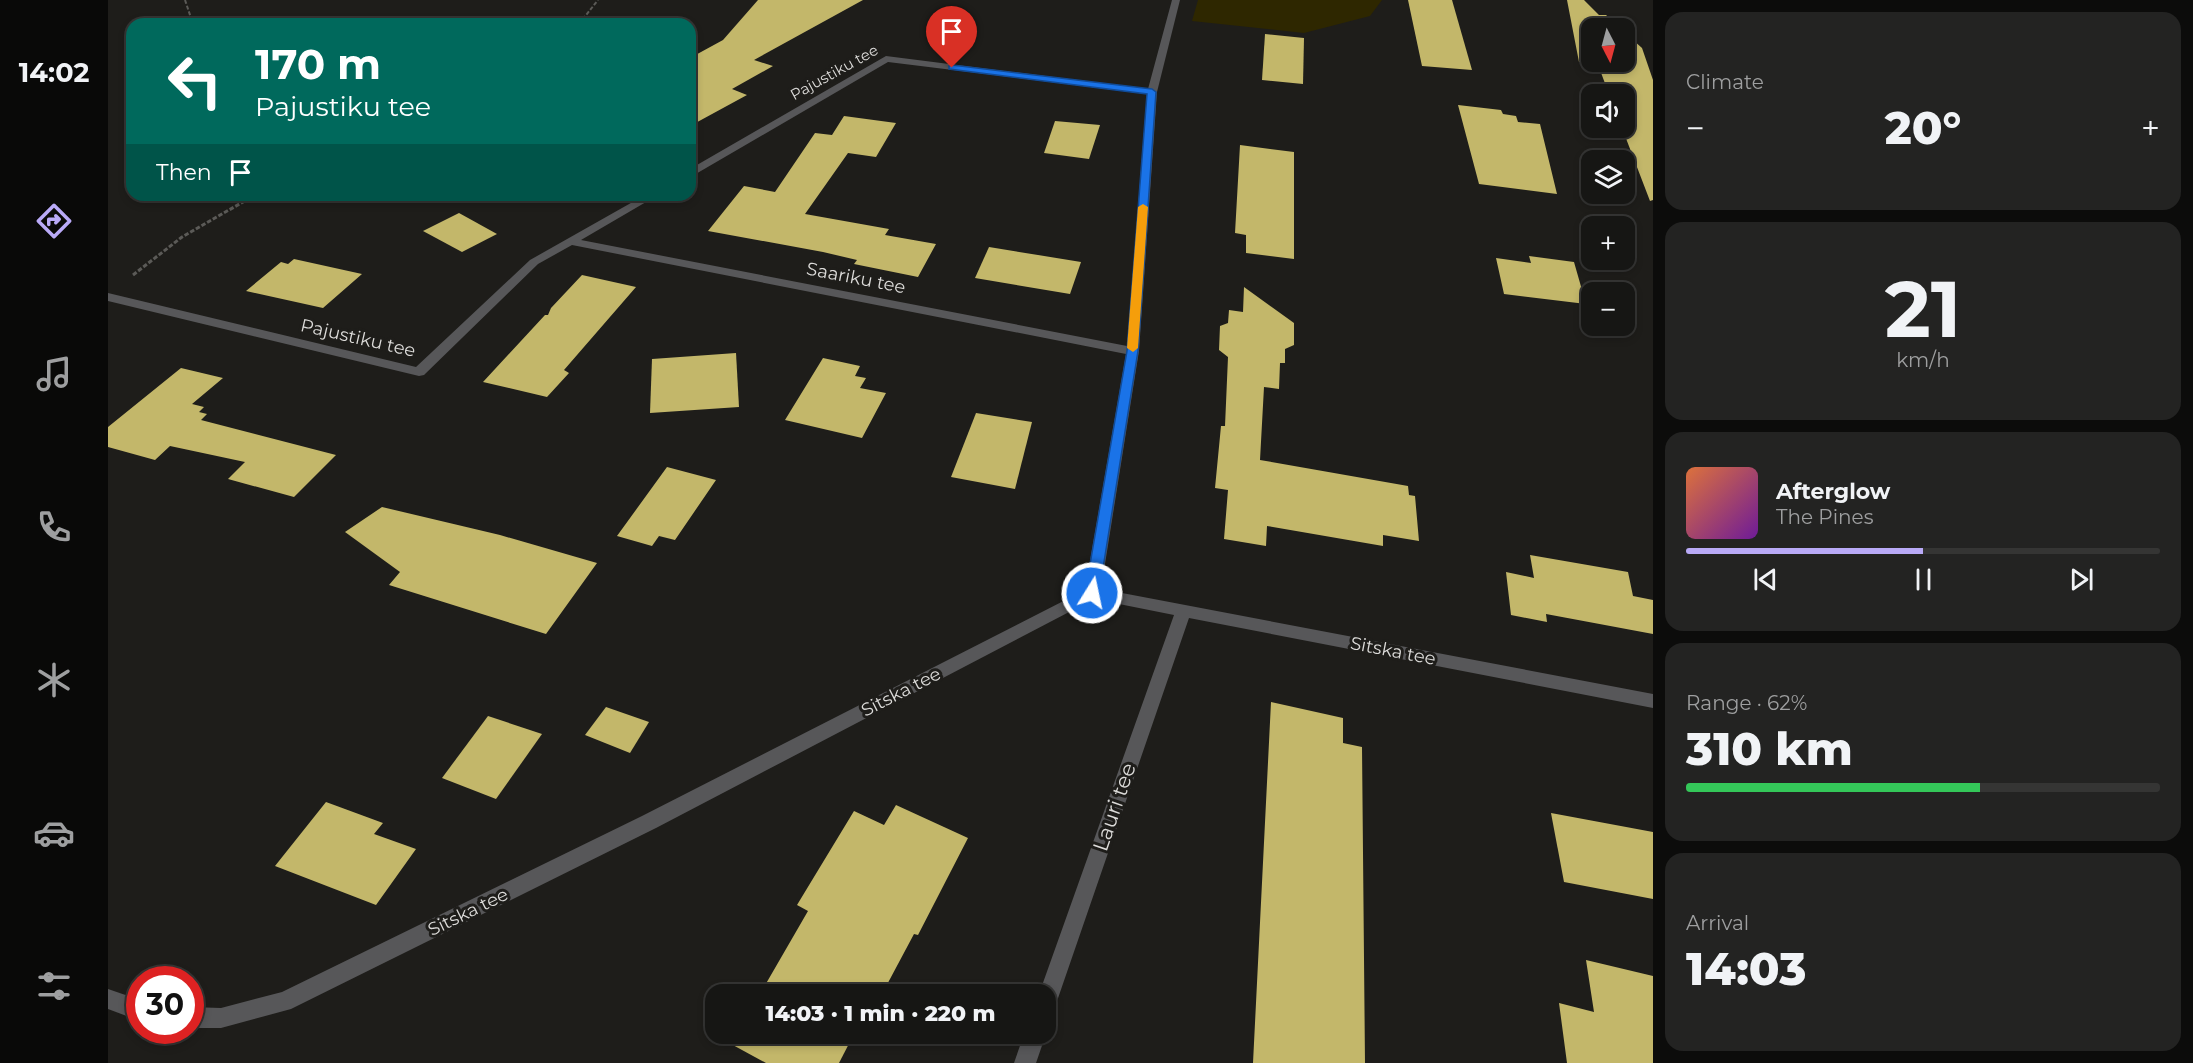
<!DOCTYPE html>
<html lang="en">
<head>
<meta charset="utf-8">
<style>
  body { margin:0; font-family:Montserrat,sans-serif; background:#232322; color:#f1f3f6; height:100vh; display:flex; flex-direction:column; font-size:22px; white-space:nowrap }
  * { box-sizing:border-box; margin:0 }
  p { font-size:20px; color:#9e9fa0 }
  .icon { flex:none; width:33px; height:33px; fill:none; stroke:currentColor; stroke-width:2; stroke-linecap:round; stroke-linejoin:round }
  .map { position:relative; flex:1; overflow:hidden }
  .sheet { display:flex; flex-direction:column; gap:12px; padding:12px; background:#0c0c0b; width:540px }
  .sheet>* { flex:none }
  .banner { position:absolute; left:18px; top:18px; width:570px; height:183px; border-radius:18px; box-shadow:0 3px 9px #0003,0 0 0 2px #353534; background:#00695c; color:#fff; overflow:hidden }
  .needle { width:39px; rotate:174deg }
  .tools { position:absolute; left:1473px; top:18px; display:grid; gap:12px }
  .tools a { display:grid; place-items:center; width:54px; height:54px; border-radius:12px; background:#161614; box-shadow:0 3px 9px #0003,0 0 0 2px #353534; font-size:30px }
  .speed { position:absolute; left:18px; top:966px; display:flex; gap:12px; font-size:30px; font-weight:700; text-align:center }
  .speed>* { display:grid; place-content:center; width:78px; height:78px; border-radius:50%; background:#161614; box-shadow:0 3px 9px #0003,0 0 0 2px #353534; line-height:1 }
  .speed .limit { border:9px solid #d22; background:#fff; color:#111 }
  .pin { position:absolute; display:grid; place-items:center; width:51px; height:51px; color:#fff; margin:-62px -26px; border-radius:50% 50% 50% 0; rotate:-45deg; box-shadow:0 0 6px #0007 }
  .pin .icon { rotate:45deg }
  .me { position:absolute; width:66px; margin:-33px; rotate:10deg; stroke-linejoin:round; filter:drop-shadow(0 0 4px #0008) }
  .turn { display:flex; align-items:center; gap:21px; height:126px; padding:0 30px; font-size:27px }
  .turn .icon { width:78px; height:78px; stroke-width:2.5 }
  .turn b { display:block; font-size:42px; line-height:51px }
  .then { display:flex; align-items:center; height:57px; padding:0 30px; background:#0003; gap:12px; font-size:22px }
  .big { font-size:45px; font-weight:800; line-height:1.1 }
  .sheet .card { flex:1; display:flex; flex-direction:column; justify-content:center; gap:9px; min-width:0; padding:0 21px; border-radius:18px; background:#232322 }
  .sheet .dial { align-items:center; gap:0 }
  .dial b { font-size:78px; line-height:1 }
  .song { display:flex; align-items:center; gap:18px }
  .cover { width:72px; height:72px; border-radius:9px; background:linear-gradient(135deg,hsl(20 70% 55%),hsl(280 70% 35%)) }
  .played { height:6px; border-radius:3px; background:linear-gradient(90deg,#b9aaf7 50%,#353534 50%) }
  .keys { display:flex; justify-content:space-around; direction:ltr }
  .heat { display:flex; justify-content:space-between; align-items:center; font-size:33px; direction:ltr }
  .charge { height:9px; border-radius:4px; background:linear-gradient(90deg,#34c759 62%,#353534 0) }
  .trip { position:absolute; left:597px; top:984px; width:351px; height:60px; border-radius:18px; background:#161614; box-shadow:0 3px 9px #0003,0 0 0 2px #353534; font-weight:800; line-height:60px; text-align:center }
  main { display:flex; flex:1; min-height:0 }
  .tab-bar { display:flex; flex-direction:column; width:108px; justify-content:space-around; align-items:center; background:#090908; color:#9e9fa0 }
  .tab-bar .icon { width:42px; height:42px }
  .tab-bar .on { color:#b9aaf7 }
  .tab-bar b { font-size:27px; color:#f1f3f6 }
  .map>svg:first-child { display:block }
  .green { fill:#2e2700 }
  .building { fill:#c3b76a }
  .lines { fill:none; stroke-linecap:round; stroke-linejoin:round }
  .path-far1 { stroke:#5b5a57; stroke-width:2; stroke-dasharray:4 2; stroke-linecap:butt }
  .path { stroke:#5b5a57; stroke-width:3; stroke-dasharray:4.5 2; stroke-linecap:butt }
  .street { fill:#575759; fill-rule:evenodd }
  .route { fill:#1a73e8; stroke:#114b97; stroke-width:1.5 }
  .slow { fill:#f59e0b }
  .labels { text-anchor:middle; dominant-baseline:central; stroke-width:6; stroke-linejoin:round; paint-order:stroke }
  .far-street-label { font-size:15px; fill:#dcdbd9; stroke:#1e1d1a }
  .street-label { font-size:18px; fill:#dcdbd9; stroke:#1e1d1a }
  .near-street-label { font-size:21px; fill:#dcdbd9; stroke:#1e1d1a }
</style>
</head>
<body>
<main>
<nav class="tab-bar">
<b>14:02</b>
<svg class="icon on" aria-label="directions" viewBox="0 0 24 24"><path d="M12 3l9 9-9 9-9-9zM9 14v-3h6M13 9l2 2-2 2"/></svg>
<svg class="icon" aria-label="music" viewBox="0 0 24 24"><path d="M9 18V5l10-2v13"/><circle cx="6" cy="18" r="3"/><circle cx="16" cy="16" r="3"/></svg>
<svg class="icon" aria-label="phone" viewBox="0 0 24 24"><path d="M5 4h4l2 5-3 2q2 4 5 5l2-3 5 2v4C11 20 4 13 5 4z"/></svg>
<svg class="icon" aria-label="climate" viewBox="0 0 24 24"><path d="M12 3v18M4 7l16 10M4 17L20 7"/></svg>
<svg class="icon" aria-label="car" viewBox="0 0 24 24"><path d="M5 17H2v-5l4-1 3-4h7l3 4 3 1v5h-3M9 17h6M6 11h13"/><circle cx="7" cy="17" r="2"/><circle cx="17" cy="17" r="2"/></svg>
<svg class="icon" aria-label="filters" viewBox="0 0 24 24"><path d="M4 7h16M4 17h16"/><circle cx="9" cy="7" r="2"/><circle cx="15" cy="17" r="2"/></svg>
</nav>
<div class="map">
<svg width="1545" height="1063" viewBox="0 0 1545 1063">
  <rect width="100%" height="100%" fill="#1e1d1a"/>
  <polygon class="green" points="1090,0 1274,0 1262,16 1196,33 1084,21"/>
  <g class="building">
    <polygon points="650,0 755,0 646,60 665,66 624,89 639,95 582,126 582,58 615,40"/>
    <polygon points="1300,0 1344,0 1364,70 1314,66"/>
    <polygon points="1459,0 1476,0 1491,15 1498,15 1512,28 1484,28 1484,62 1516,62 1516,32 1534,48 1545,80 1545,200 1542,201 1514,128 1516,128 1516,94 1501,94 1492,70 1479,68 1478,63 1471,62"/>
    <polygon points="1157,34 1196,38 1195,84 1154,80"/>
    <polygon points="1350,105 1393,110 1395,114 1408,116 1410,122 1432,124 1449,194 1371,184"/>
    <polygon points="736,116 788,123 768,157 740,153 697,214 781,229 777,235 828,244 810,277 746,264 749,260 715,252 600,231 636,186 667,192 707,133 724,135"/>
    <polygon points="947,121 992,125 981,159 936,153"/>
    <polygon points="1132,145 1186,152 1186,259 1138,253 1138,235 1127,233"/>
    <polygon points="351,213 389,234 354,252 315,231"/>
    <polygon points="881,247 973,262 962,294 867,278"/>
    <polygon points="1421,256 1466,262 1478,304 1396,294 1388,258 1423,263"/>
    <polygon points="186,259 254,274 215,308 138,291 173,262 180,264"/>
    <polygon points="474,275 528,287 456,370 461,373 439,397 375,382 437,315 440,315 443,308"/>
    <polygon points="1136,287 1186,323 1186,345 1177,349 1177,363 1172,363 1171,389 1156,387 1152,460 1300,486 1301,495 1307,496 1311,541 1275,535 1275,546 1159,526 1158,546 1116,539 1120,490 1107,488 1113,426 1117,426 1120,357 1111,350 1112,326 1120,323 1121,310 1135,312"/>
    <polygon points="628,353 631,407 542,413 544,359"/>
    <polygon points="715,358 752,366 747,376 758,378 752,388 778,393 754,438 677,420"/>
    <polygon points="73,368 115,378 84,404 96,407 91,412 99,414 93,420 228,455 186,497 120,479 137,462 62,446 47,460 0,447 0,427"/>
    <polygon points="868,413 924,422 907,489 843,477"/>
    <polygon points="559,467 608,480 567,540 551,536 544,546 509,536"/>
    <polygon points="274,507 392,535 489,563 438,634 281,585 292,572 237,532"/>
    <polygon points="1422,555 1520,572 1525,596 1545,600 1545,634 1438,614 1439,622 1403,615 1398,572 1426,578"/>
    <polygon points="1163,702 1235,718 1235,743 1254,747 1257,1063 1145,1063"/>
    <polygon points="498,707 541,722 522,753 477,735"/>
    <polygon points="380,716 434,734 388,799 334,778"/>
    <polygon points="218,802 275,823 266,834 308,849 268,905 167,866"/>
    <polygon points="788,805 860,838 810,935 806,934 774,994 652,994 700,911 689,905 746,811 776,825"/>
    <polygon points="1443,813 1545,832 1545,899 1456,882"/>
    <polygon points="1478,960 1545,976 1545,1063 1459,1063 1451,1003 1486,1012"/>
    <polygon points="629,1034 746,1034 731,1063 658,1063 623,1044"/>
  </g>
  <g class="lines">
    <g class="path-far1">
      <polyline points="77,0 85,24"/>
      <polyline points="471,24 490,0"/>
    </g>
    <polyline class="path" points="25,275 74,237 147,195"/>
    <g class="street">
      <polygon points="1064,0 1072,0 1049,92 1031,351 993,589 1545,694 1545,708 1081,618 948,1004 945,1011 938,1014 938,994 931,994 1066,615 986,599 548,828 183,1009 113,1028 82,1028 82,1007 113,1008 174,992 534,816 977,590 1018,354 464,245 430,264 316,375 311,376 0,301 0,293 308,367 422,260 537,195 550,195 473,240 1019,346 1039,94 780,62 586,175 582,176 582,169 778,56 1040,89"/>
      <polygon points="0,989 32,1000 32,1021 0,1009"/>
      <polygon points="916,1034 938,1034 928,1063 906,1063"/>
    </g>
  </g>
  <polygon class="route" points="844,65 1044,89 1048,92 1030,351 991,593 984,598 977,593 1019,351 1039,94 841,69 841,66"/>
  <polygon class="slow" points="1035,204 1040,207 1030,348 1025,352 1019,348 1030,207"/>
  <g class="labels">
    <g class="far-street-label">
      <text transform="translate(726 72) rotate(-29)">Pajustiku tee</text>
    </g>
    <g class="street-label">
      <text transform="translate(748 278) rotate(11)">Saariku tee</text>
      <text transform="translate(250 338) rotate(13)">Pajustiku tee</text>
      <text transform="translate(1285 651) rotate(11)">Sitska tee</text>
      <text transform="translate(793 692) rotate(-27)">Sitska tee</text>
      <text transform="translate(360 912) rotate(-26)">Sitska tee</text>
    </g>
    <g class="near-street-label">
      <text transform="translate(1006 807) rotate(-71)">Lauri tee</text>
    </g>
  </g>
</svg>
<div class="tools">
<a><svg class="needle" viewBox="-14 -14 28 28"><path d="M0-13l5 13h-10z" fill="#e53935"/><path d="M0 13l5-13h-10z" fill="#9e9fa0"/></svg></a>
<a><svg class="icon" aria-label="sound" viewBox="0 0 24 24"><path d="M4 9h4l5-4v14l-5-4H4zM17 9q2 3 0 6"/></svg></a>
<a><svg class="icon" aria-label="layers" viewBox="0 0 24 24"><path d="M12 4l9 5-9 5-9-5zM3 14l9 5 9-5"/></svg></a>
<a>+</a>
<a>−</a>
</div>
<div class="speed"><div class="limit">30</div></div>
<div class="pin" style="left:844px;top:68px;background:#d93025"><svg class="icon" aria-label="arrive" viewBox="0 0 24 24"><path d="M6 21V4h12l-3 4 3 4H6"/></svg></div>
<svg class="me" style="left:984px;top:593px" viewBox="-20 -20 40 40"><circle r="17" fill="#1a73e8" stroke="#fff" stroke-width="3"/><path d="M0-11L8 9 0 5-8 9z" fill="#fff"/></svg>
<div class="trip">14:03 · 1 min · 220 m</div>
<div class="banner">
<div class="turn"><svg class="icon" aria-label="left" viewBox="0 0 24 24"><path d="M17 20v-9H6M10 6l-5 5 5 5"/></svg><div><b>170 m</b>Pajustiku tee</div></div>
<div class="then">Then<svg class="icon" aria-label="arrive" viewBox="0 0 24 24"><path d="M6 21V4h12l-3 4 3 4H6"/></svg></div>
</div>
</div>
<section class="sheet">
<div class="card"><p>Climate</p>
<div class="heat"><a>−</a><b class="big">20°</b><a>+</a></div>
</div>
<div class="card dial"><b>21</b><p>km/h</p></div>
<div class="card">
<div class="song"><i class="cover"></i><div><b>Afterglow</b><p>The Pines</p></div></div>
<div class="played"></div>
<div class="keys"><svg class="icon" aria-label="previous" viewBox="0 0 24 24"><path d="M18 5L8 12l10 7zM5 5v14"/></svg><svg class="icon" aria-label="pause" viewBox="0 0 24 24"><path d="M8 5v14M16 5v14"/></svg><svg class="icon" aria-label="next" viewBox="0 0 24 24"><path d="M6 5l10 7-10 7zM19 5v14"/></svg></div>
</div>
<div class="card"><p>Range · 62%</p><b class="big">310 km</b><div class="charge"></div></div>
<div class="card"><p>Arrival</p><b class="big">14:03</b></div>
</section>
</main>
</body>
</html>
